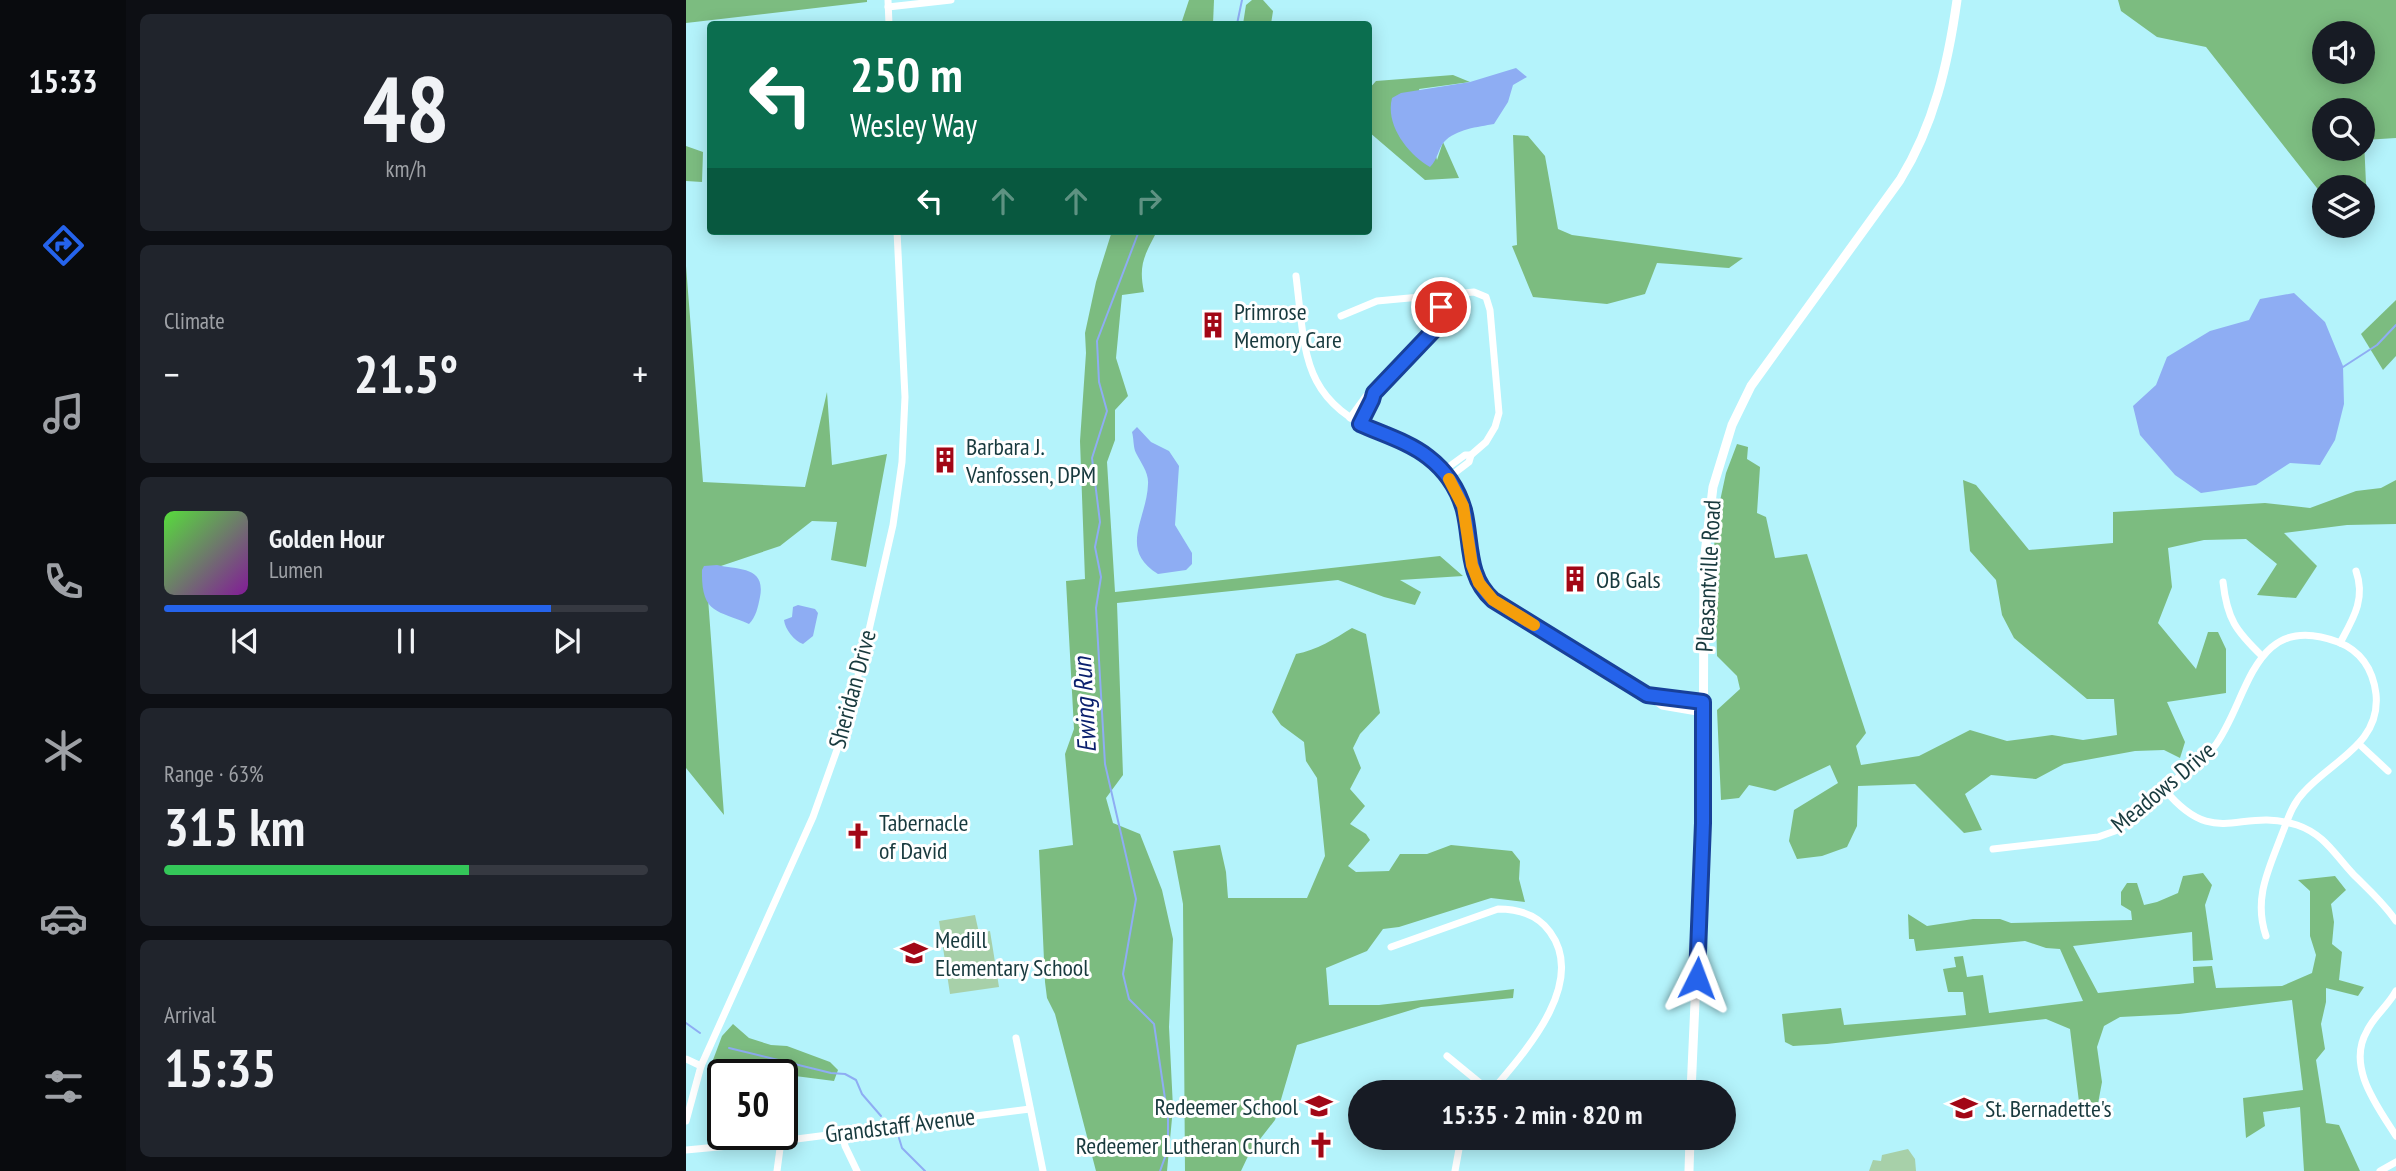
<!DOCTYPE html>
<html lang="en">
<head>
<meta charset="utf-8">
<style>
  body { margin:0; font-family:"PT Sans Narrow",sans-serif; background:#20242c; color:#f1f3f6; height:100vh; display:flex; flex-direction:column; font-size:26px; white-space:nowrap }
  * { box-sizing:border-box; margin:0 }
  p { font-size:23px; color:#9ea1a6 }
  .icon { flex:none; width:38px; height:38px; fill:none; stroke:currentColor; stroke-width:2; stroke-linecap:round; stroke-linejoin:round }
  .map { position:relative; flex:1; overflow:hidden }
  .sheet { display:flex; flex-direction:column; gap:14px; padding:14px; background:#0d0f14; width:560px }
  .sheet>* { flex:none }
  .hud { position:absolute; left:21px; top:21px; width:665px; height:214px; border-radius:7px; box-shadow:0 4px 18px #0003; background:#0b6e4f; color:#fff; overflow:hidden }
  .controls { position:absolute; left:1626px; top:21px; display:grid; gap:14px }
  .controls a { display:grid; place-items:center; width:63px; height:63px; border-radius:50%; background:#171b24; box-shadow:0 4px 18px #0003; font-size:35px }
  .speed { position:absolute; left:21px; top:1059px; display:flex; gap:14px; font-size:35px; font-weight:700; text-align:center }
  .speed>* { display:grid; place-content:center; width:91px; height:91px; border-radius:50%; background:#171b24; box-shadow:0 4px 18px #0003; line-height:1 }
  .speed .limit { border:4px solid #111; border-radius:10px; background:#fff; color:#111 }
  .pin { position:absolute; display:grid; place-items:center; width:60px; height:60px; color:#fff; margin:-30px; border:4px solid #fff; border-radius:50%; box-shadow:0 2px 7px #0007 }
  .me { position:absolute; width:77px; margin:-38px; rotate:3deg; stroke-linejoin:round; filter:drop-shadow(0 0 5px #0008) }
  .turn { display:flex; align-items:center; gap:24px; height:147px; padding:0 28px; font-size:32px }
  .turn .icon { width:91px; height:91px; stroke-width:2.5 }
  .turn b { display:block; font-size:49px; line-height:60px }
  .lanes { display:flex; align-items:center; height:66px; padding:0 28px; background:#0003; justify-content:center; gap:35px; direction:ltr }
  .lanes .off { opacity:.35 }
  .big { font-size:52px; font-weight:800; line-height:1.1 }
  .sheet .widget { flex:1; display:flex; flex-direction:column; justify-content:center; gap:10px; min-width:0; padding:0 24px; border-radius:10px; background:#20242c }
  .sheet .dial { align-items:center; gap:0 }
  .dial b { font-size:91px; line-height:1 }
  .song { display:flex; align-items:center; gap:21px }
  .cover { width:84px; height:84px; border-radius:10px; background:linear-gradient(135deg,hsl(110 70% 55%),hsl(290 70% 35%)) }
  .played { height:7px; border-radius:4px; background:linear-gradient(90deg,#2563eb 80%,#363941 80%) }
  .keys { display:flex; justify-content:space-around; direction:ltr }
  .heat { display:flex; justify-content:space-between; align-items:center; font-size:38px; direction:ltr }
  .charge { height:10px; border-radius:5px; background:linear-gradient(90deg,#34c759 63%,#363941 0) }
  .trip { position:absolute; left:662px; top:1080px; width:388px; height:70px; border-radius:35px; background:#171b24; box-shadow:0 4px 18px #0003; font-weight:800; line-height:70px; text-align:center }
  main { display:flex; flex:1; min-height:0 }
  .tabs { display:flex; flex-direction:column; width:126px; justify-content:space-around; align-items:center; background:#090b0e; color:#9ea1a6 }
  .tabs .icon { width:49px; height:49px }
  .tabs .current { color:#2563eb }
  .tabs b { font-size:32px; color:#f1f3f6 }
  .map>svg:first-child { display:block }
  .green { fill:#a7d0a9 }
  .forest { fill:#7cbc80; fill-rule:evenodd }
  .water { fill:#8eadf3 }
  .lines { fill:none; stroke-linecap:round; stroke-linejoin:round }
  .stream { stroke:#8eadf3; stroke-width:2 }
  .minor { stroke:#fff; stroke-width:7 }
  .major { stroke:#fff; stroke-width:9 }
  .route-casing { stroke:#184099; stroke-width:18 }
  .route { stroke:#2563eb; stroke-width:12 }
  .slow { stroke:#f59e0b; stroke-width:12 }
  .labels { text-anchor:middle; dominant-baseline:central; stroke-width:6; stroke-linejoin:round; paint-order:stroke }
  .poi-label { font-size:24px; fill:#183a3e; stroke:#fff; text-anchor:start }
  .street-label { font-size:24px; fill:#183a3e; stroke:#fff }
  .water-label { font-size:26px; font-style:italic; fill:#0b206e; stroke:#fff }
</style>
</head>
<body>
<main>
<nav class="tabs">
<b>15:33</b>
<svg class="icon current" aria-label="directions" viewBox="0 0 24 24"><path d="M12 3l9 9-9 9-9-9zM9 14v-3h6M13 9l2 2-2 2"/></svg>
<svg class="icon" aria-label="music" viewBox="0 0 24 24"><path d="M9 18V5l10-2v13"/><circle cx="6" cy="18" r="3"/><circle cx="16" cy="16" r="3"/></svg>
<svg class="icon" aria-label="phone" viewBox="0 0 24 24"><path d="M5 4h4l2 5-3 2q2 4 5 5l2-3 5 2v4C11 20 4 13 5 4z"/></svg>
<svg class="icon" aria-label="climate" viewBox="0 0 24 24"><path d="M12 3v18M4 7l16 10M4 17L20 7"/></svg>
<svg class="icon" aria-label="car" viewBox="0 0 24 24"><path d="M5 17H2v-5l4-1 3-4h7l3 4 3 1v5h-3M9 17h6M6 11h13"/><circle cx="7" cy="17" r="2"/><circle cx="17" cy="17" r="2"/></svg>
<svg class="icon" aria-label="filters" viewBox="0 0 24 24"><path d="M4 7h16M4 17h16"/><circle cx="9" cy="7" r="2"/><circle cx="15" cy="17" r="2"/></svg>
</nav>
<section class="sheet">
<div class="widget dial"><b>48</b><p>km/h</p></div>
<div class="widget"><p>Climate</p>
<div class="heat"><a>−</a><b class="big">21.5°</b><a>+</a></div>
</div>
<div class="widget">
<div class="song"><i class="cover"></i><div><b>Golden Hour</b><p>Lumen</p></div></div>
<div class="played"></div>
<div class="keys"><svg class="icon" aria-label="previous" viewBox="0 0 24 24"><path d="M18 5L8 12l10 7zM5 5v14"/></svg><svg class="icon" aria-label="pause" viewBox="0 0 24 24"><path d="M8 5v14M16 5v14"/></svg><svg class="icon" aria-label="next" viewBox="0 0 24 24"><path d="M6 5l10 7-10 7zM19 5v14"/></svg></div>
</div>
<div class="widget"><p>Range · 63%</p><b class="big">315 km</b><div class="charge"></div></div>
<div class="widget"><p>Arrival</p><b class="big">15:35</b></div>
</section>
<div class="map">
<svg width="1710" height="1171" viewBox="0 0 1710 1171">
  <rect width="100%" height="100%" fill="#b4f3fb"/>
  <g class="green">
    <polygon points="289,915 293,933 304,931 313,987 264,994 253,921"/>
    <polygon points="1222,1149 1229,1159 1230,1171 1183,1171 1187,1160 1195,1161 1196,1155"/>
  </g>
  <g class="forest">
    <polygon points="0,0 181,0 181,2 0,23"/>
    <polygon points="503,0 528,0 527,24 495,24"/>
    <polygon points="566,0 577,0 587,11 585,24 557,24 560,5"/>
    <path d="M1432 0H1710V138L1678 140 1681 206H1677L1676 187H1638V197L1520 47 1471 37 1435 11ZM1638 33H1676V72H1638ZM1638 110H1676V149H1638Z"/>
    <polygon points="767,75 784,82 733,89 751,160 757,142 773,178 739,180 683,132 682,90 690,81"/>
    <polygon points="827,135 842,136 859,156 872,229 886,235 1057,258 1043,268 971,263 959,294 921,304 847,297 826,246 831,245"/>
    <polygon points="0,146 17,152 16,182 0,181"/>
    <path d="M426 231H471C459 255 452 264 458 292L436 295 430 358 442 396 429 410V440L421 462 429 592 754 556 777 576 714 580 735 592 729 605 698 597 652 580 431 603 437 775 420 798 427 823 454 834 476 890 487 939 483 1027 487 1108 481 1171H410L369 1014 361 998 359 982 353 850 387 845 379 754 388 729 380 581 399 579 394 441 400 353 399 333 410 282Z"/>
    <polygon points="0,266 17,482 119,487 141,392 146,465 201,454 180,567 145,560 151,522 126,521 94,546 20,571 38,815 0,768"/>
    <polygon points="1710,300 1710,356 1697,370 1675,334"/>
    <polygon points="1051,444 1062,447 1061,459 1074,467 1071,513 1080,517 1089,558 1121,554 1180,733 1170,746 1175,765 1233,756 1284,730 1321,741 1366,735 1397,740 1431,735 1428,699 1401,699 1328,638 1316,615 1310,580 1284,551 1277,480 1290,485 1343,550 1427,543 1427,512 1579,503 1624,508 1670,491 1695,488 1710,480 1710,524 1661,525 1598,533 1631,566 1610,598 1571,595 1591,564 1560,539 1518,540 1482,548 1486,587 1472,623 1510,669 1522,632 1532,632 1540,649 1540,693 1481,702 1499,742 1494,758 1478,750 1449,751 1378,764 1350,779 1305,775 1279,794 1296,830 1278,833 1229,784 1172,786 1171,826 1161,847 1136,856 1111,859 1103,841 1108,810 1152,783 1144,765 1089,791 1063,785 1053,798 1035,800 1031,710 1054,689 1051,676 1031,656 1028,529 1040,473"/>
    <path d="M666 628 680 634 694 713 674 734 667 748 675 768 664 789 679 806 664 824 680 834 684 840 662 866 670 872 703 871 714 854H741L765 845 826 851 834 861 833 879 839 902 805 898 713 927 697 929 681 951 640 968 643 1005H693L828 989 827 998 735 1007 611 1045 589 1120 564 1152 555 1171H499L497 904 487 851 534 845 540 872 542 898H621L639 856 631 778 620 761 618 742 595 725 586 712 610 654C631 650 648 639 666 628Z"/>
    <polygon points="1517,873 1526,885 1519,905 1527,960 1507,961 1506,932 1387,946 1412,993 1508,983 1507,967 1526,966 1530,988 1596,986 1626,973 1630,955 1624,936 1624,891 1612,880 1649,876 1660,890 1645,904 1648,922 1646,944 1656,952 1653,980 1678,987 1672,996 1640,988 1640,1002 1635,1024 1639,1049 1630,1060 1640,1123 1653,1125 1674,1171 1618,1171 1614,1107 1577,1112 1579,1126 1560,1138 1557,1098 1617,1090 1606,1000 1493,1014 1434,1017 1418,1026 1411,1047 1416,1082 1411,1109 1394,1110 1384,1029 1360,1019 1141,1044 1107,1046 1099,1042 1096,1014 1155,1008 1158,1025 1280,1015 1277,992 1262,992 1257,969 1270,967 1268,957 1277,956 1281,977 1297,975 1303,1013 1397,1001 1374,949 1360,948 1339,941 1230,951 1228,939 1223,939 1222,914 1241,926 1287,919 1314,919 1325,923 1446,920 1445,911 1435,905 1435,892 1441,883 1451,883 1458,905 1471,902 1492,893 1497,876"/>
    <polygon points="47,1024 63,1038 85,1045 101,1046 144,1062 152,1070 148,1081 39,1067 27,1060 36,1036"/>
  </g>
  <g class="water">
    <path d="M830 68 841 77 827 85 822 102 808 124C792 127 770 129 758 142 752 149 752 159 744 167 722 154 699 125 706 98L715 93 784 82Z"/>
    <polygon points="1608,293 1639,322 1657,366 1658,404 1649,440 1634,465 1604,463 1570,485 1515,493 1489,475 1454,435 1447,406 1470,385 1481,357 1524,331 1563,320 1574,299"/>
    <path d="M451 427 465 442 483 451 493 466 489 525 506 553V564L500 570 472 574C432 549 461 519 462 484 463 473 455 463 450 453 447 447 448 439 446 432Z"/>
    <path d="M31 565C52 570 80 566 74 597 72 607 70 617 63 624 31 610 15 614 16 570L18 566Z"/>
    <path d="M112 605 129 609 132 613 127 636 117 644C108 641 99 629 98 620L106 617 107 607Z"/>
  </g>
  <g class="lines">
    <g class="stream">
      <polyline points="551,24 556,0"/>
      <polyline points="453,231 411,341 413,382 421,411 406,458 414,522 409,547 415,577 410,608 419,764 450,899 437,974 443,999 468,1024 482,1119 482,1149 474,1171"/>
      <polyline points="1657,367 1691,345 1710,325"/>
      <polyline points="0,1023 14,1033"/>
      <polyline points="43,1048 145,1073 159,1074 170,1080 176,1094 195,1116"/>
      <polyline points="213,1138 216,1148 239,1171"/>
    </g>
    <g class="minor">
      <polyline points="202,0 203,24"/>
      <polyline points="202,7 265,0"/>
      <path d="M610 276C620 357 615 400 699 436 725 447 748 457 764 481 788 516 774 563 802 596L961 695 976 706 1017 713"/>
      <polyline points="655,316 691,301 788,292 800,297 804,310 813,413 809,427 800,442 785,455 783,462 762,478"/>
      <polyline points="664,418 680,396 688,393 748,330 756,307 755,294"/>
      <polyline points="674,424 688,393"/>
      <polyline points="757,471 779,455 785,455"/>
      <path d="M1537 582C1541 619 1550 631 1576 656"/>
      <path d="M1654 643C1667 619 1680 599 1670 571"/>
      <polyline points="961,695 1017,702"/>
      <polyline points="1673,744 1702,771"/>
      <path d="M1479 790C1530 851 1553 806 1611 825 1638 834 1649 855 1667 874 1682 889 1698 903 1710 921"/>
      <path d="M1307 849 1412 837 1429 831 1528 747C1563 702 1565 609 1652 642 1675 651 1687 670 1690 694 1695 744 1645 761 1618 792 1606 804 1602 819 1596 834 1583 869 1567 898 1580 936"/>
      <path d="M705 947 812 909C833 909 852 915 864 932 902 984 837 1054 805 1092"/>
      <path d="M1710 991C1702 1006 1688 1016 1681 1031 1660 1067 1692 1107 1710 1136"/>
      <polyline points="330,1038 357,1171"/>
      <polyline points="761,1056 805,1092"/>
      <polyline points="0,1059 15,1066"/>
      <polyline points="0,1121 15,1066 127,817 152,747 175,665 207,525 216,462 219,397 211,231"/>
      <polyline points="156,1133 159,1146 171,1171"/>
      <polyline points="0,1150 95,1141 344,1109"/>
      <polyline points="91,1171 95,1141"/>
      <polyline points="769,1171 775,1138"/>
      <polyline points="1694,1171 1710,1162"/>
    </g>
    <g class="major">
      <path d="M1005 1092 1017 823 1018 562 1027 487 1046 425 1065 386 1214 180C1248 125 1262 64 1271 0"/>
      <polyline points="1003,1171 1004,1138"/>
    </g>
  </g>
  <g class="lines">
    <g class="route-casing">
      <path id="route" d="M755 307 748 330 688 393 686 400 674 424C696 434 723 442 742 457 759 470 772 489 778 510 786 542 780 576 807 600L961 695 1017 702V823L1011 978"/>
    </g>
    <use href="#route" class="route"/>
    <polyline class="slow" points="763,479 777,506 786,565 793,583 807,600 848,625"/>
  </g>
  <defs>
    <g id="building-bare" transform="scale(2.1)"><path d="M-4-6H4V6H1V3H-1V6H-4ZM-2.5-4.3h1.7v1.8h-1.7ZM.8-4.3h1.7v1.8H.8ZM-2.5-1h1.7V.8h-1.7ZM.8-1h1.7V.8H.8Z" fill="#a20716" stroke="#fff" stroke-width="2.5" paint-order="stroke"/></g>
    <g id="church-bare" transform="scale(2.1)"><path d="M-1.2-6h2.4v3.5h3.3v2.4h-3.3V6h-2.4V-.1h-3.3v-2.4h3.3Z" fill="#a20716" stroke="#fff" stroke-width="2.5" paint-order="stroke"/></g>
    <g id="school-bare" transform="scale(2.1)"><path d="M0-5L7-2L0 1L-7-2ZM-4 1L0 2.5L4 1V4Q0 6-4 4Z" fill="#a20716" stroke="#fff" stroke-width="2.5" paint-order="stroke"/></g>
  </defs>
  <g fill-rule="evenodd">
    <use href="#building-bare" x="527" y="325"/>
    <use href="#building-bare" x="259" y="460"/>
    <use href="#building-bare" x="889" y="579"/>
    <use href="#church-bare" x="172" y="836"/>
    <use href="#school-bare" x="228" y="953"/>
    <use href="#school-bare" x="633" y="1106"/>
    <use href="#school-bare" x="1278" y="1108"/>
    <use href="#church-bare" x="635" y="1145"/>
  </g>
  <g class="labels">
    <g class="poi-label">
      <text x="548" y="311">Primrose<tspan x="548" dy="28">Memory Care</tspan></text>
      <text x="280" y="446">Barbara J.<tspan x="280" dy="28">Vanfossen, DPM</tspan></text>
      <text x="910" y="579">OB Gals</text>
      <text x="193" y="822">Tabernacle<tspan x="193" dy="28">of David</tspan></text>
      <text x="249" y="939">Medill<tspan x="249" dy="28">Elementary School</tspan></text>
      <text x="612" y="1106" text-anchor="end">Redeemer School</text>
      <text x="1299" y="1108">St. Bernadette's</text>
      <text x="614" y="1145" text-anchor="end">Redeemer Lutheran Church</text>
    </g>
    <g class="street-label">
      <text transform="translate(1022 576) rotate(-87)">Pleasantville Road</text>
      <text transform="translate(166 689) rotate(-75)">Sheridan Drive</text>
      <text transform="translate(1477 787) rotate(-40)">Meadows Drive</text>
      <text transform="translate(214 1125) rotate(-7)">Grandstaff Avenue</text>
    </g>
    <g class="water-label">
      <text transform="translate(398 705) rotate(-93)">Ewing Run</text>
    </g>
  </g>
</svg>
<div class="controls">
<a><svg class="icon" aria-label="sound" viewBox="0 0 24 24"><path d="M4 9h4l5-4v14l-5-4H4zM17 9q2 3 0 6"/></svg></a>
<a><svg class="icon" aria-label="search" viewBox="0 0 24 24"><circle cx="10" cy="10" r="6"/><path d="M15 15l6 6"/></svg></a>
<a><svg class="icon" aria-label="layers" viewBox="0 0 24 24"><path d="M12 4l9 5-9 5-9-5zM3 14l9 5 9-5"/></svg></a>
</div>
<div class="speed"><div class="limit">50</div></div>
<div class="pin" style="left:755px;top:307px;background:#d93025"><svg class="icon" aria-label="arrive" viewBox="0 0 24 24"><path d="M6 21V4h12l-3 4 3 4H6"/></svg></div>
<svg class="me" style="left:1011px;top:978px" viewBox="-20 -20 40 40"><path d="M0-17L14 15 0 8-14 15z" fill="#2563eb" stroke="#fff" stroke-width="4"/></svg>
<div class="trip">15:35 · 2 min · 820 m</div>
<div class="hud">
<div class="turn"><svg class="icon" aria-label="left" viewBox="0 0 24 24"><path d="M17 20v-9H6M10 6l-5 5 5 5"/></svg><div><b>250 m</b>Wesley Way</div></div>
<div class="lanes"><svg class="icon" aria-label="left" viewBox="0 0 24 24"><path d="M17 20v-9H6M10 6l-5 5 5 5"/></svg><svg class="icon off" aria-label="ahead" viewBox="0 0 24 24"><path d="M12 20V5M6 11l6-6 6 6"/></svg><svg class="icon off" aria-label="ahead" viewBox="0 0 24 24"><path d="M12 20V5M6 11l6-6 6 6"/></svg><svg class="icon off" aria-label="right" viewBox="0 0 24 24"><path d="M7 20v-9h11M14 6l5 5-5 5"/></svg></div>
</div>
</div>
</main>
</body>
</html>
